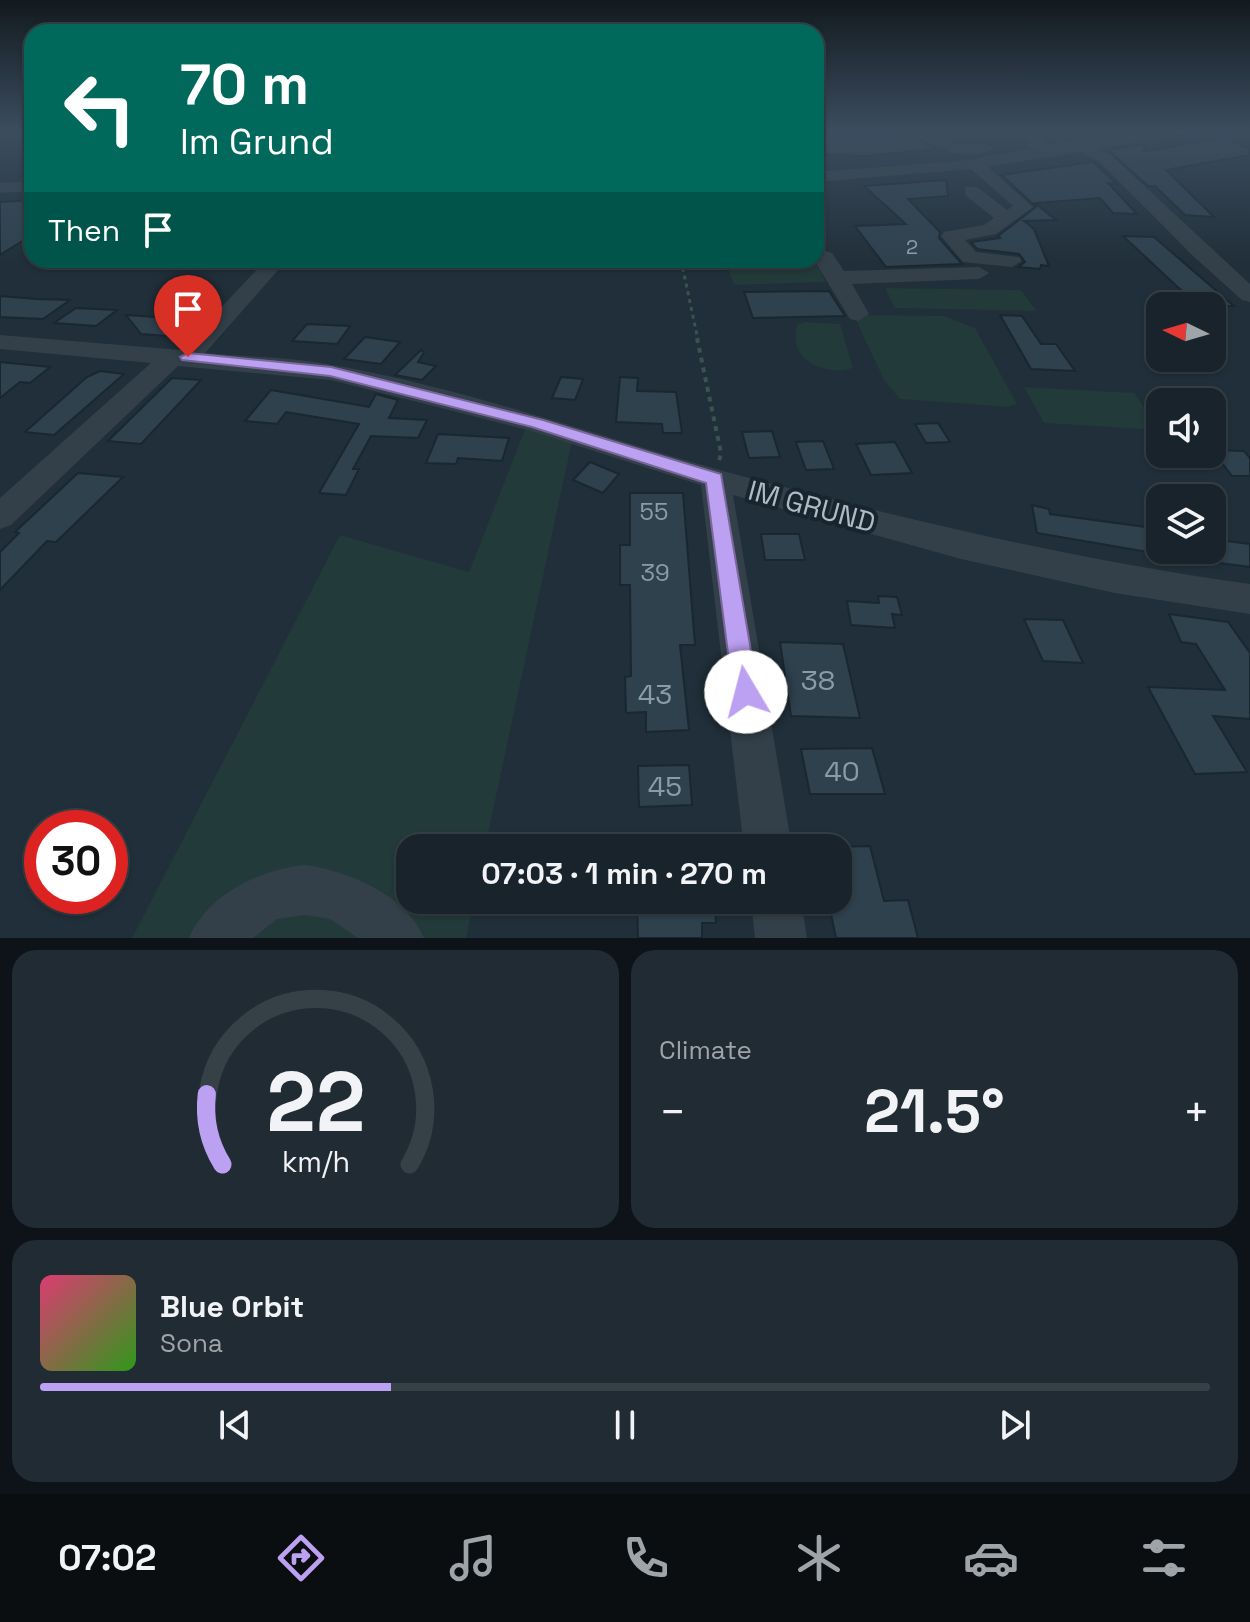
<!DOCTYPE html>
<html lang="en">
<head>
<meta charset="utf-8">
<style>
  body { margin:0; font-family:"Space Grotesk",sans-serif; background:#212b33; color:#f1f3f6; height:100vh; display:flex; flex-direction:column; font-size:30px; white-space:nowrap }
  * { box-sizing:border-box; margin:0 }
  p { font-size:26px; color:#9fa4a9 }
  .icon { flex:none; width:44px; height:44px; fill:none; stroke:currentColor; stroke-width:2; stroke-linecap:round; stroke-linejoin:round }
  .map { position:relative; height:938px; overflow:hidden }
  .side { display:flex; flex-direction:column; gap:12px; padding:12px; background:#0d1318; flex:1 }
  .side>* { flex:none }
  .hud { position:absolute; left:24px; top:24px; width:800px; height:244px; border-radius:24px; box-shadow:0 2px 6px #0004,0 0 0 2px #364047; background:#00695c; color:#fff; overflow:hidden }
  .needle { width:52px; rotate:275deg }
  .tools { position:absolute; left:1146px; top:292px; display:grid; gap:16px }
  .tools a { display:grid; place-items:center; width:80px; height:80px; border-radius:16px; background:#18232b; box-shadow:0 2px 6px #0004,0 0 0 2px #364047; font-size:40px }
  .speed { position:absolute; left:24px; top:810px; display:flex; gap:16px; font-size:40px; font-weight:700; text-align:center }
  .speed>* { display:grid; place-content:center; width:104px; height:104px; border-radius:50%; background:#18232b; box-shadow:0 2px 6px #0004,0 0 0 2px #364047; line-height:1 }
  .speed .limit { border:12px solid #d22; background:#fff; color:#111 }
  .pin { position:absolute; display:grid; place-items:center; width:68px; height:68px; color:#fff; margin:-82px -34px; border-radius:50% 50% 50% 0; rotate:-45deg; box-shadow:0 0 8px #0007 }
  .pin .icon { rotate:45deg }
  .me { position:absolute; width:88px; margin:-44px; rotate:352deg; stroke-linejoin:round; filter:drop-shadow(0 0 6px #0008) }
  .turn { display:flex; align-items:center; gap:28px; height:168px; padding:0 24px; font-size:36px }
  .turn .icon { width:104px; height:104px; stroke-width:2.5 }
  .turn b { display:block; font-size:56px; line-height:68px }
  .then { display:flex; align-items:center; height:76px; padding:0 24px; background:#0003; gap:16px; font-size:30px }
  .big { font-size:60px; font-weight:800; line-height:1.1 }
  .side .card { flex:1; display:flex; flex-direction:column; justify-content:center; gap:12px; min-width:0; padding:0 28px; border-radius:24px; background:#212b33 }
  .side .dial { align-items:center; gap:0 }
  .dial svg { height:208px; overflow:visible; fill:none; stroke:#364047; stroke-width:7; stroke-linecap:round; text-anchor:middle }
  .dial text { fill:#f1f3f6; stroke:none }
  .song { display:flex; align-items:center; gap:24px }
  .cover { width:96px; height:96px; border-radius:12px; background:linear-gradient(135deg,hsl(340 70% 55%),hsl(110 70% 35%)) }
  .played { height:8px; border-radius:4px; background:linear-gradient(90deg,#bca0f2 30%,#364047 30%) }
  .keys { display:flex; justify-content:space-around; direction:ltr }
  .heat { display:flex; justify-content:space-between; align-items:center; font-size:44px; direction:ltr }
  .side .tiles { flex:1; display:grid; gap:12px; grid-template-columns:1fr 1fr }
  .card:last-child { grid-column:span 2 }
  .trip { position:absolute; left:396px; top:834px; width:456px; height:80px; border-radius:24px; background:#18232b; box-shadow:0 2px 6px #0004,0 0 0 2px #364047; font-weight:800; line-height:80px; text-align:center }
  .tab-bar { display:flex; height:128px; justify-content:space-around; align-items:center; background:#0a0e11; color:#9fa4a9 }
  .tab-bar .icon { width:56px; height:56px }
  .tab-bar .on { color:#bca0f2 }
  .tab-bar b { font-size:36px; color:#f1f3f6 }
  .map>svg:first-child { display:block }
  .green { fill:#223a39 }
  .building { fill:#2e414d; stroke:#1b2730; stroke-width:2 }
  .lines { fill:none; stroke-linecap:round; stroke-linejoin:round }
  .minor-tunnel { stroke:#35444e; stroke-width:16; stroke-dasharray:16 8; stroke-linecap:butt }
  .path-far1 { stroke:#3a5250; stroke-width:3; stroke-dasharray:4 4; stroke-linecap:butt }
  .path { stroke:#3a5250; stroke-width:4; stroke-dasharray:5 5; stroke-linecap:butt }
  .minor { fill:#334049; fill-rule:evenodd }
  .route { fill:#bca0f2; stroke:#7a689d; stroke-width:2 }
  .labels { text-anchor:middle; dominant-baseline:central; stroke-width:8; stroke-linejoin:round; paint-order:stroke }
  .far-number-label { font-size:20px; fill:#8d9ba6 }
  .number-label { font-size:24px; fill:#8d9ba6 }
  .street-label { font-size:28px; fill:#aebbc6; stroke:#19252e }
  .near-number-label { font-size:28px; fill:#8d9ba6 }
</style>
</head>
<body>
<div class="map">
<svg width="1250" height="938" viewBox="0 0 1250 938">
  <rect width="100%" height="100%" fill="#202f39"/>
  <g class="green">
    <polygon points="725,260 814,260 826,282 734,285"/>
    <polygon points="885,288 1021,290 1037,311 895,308"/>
    <polygon points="867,315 944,316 975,328 1017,404 1008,407 900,399 884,380 856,320"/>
    <path d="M805 322 840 324 853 368C825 377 787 360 797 325Z"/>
    <polygon points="1024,387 1134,393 1160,430 1044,423"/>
    <polygon points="526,427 572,441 485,848 410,848 410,900 474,900 466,938 132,938 340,535 469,572"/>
  </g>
  <g class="building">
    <polygon points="816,132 913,136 934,149 865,156 816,154"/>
    <polygon points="1223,138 1250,149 1250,155 1166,170 1214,217 1185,215 1155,186 1148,186 1108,150 1144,144 1144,151"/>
    <polygon points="1093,162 1117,184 1108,183 1137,214 1113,213 1100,198 1035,203 1056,220 1024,221 1034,229 1049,266 1041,265 1040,269 1018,267 1025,262 1019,254 977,249 971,242 1000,238 998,236 1036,207 1002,175"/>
    <polygon points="946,180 948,196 908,199 940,232 939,238 962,264 886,267 855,226 906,224 864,186"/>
    <polygon points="32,200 32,235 0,255 0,202"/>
    <polygon points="1123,236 1154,237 1234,306 1198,306"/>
    <polygon points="829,291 845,316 753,318 744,292"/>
    <polygon points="0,296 37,299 70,300 43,319 0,317"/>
    <polygon points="76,308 117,310 96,326 54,323"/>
    <polygon points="126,315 186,319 167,336 141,334"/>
    <polygon points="1000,315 1022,316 1041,344 1056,344 1075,371 1031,369"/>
    <polygon points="307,324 328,325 350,326 337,344 292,341"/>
    <polygon points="365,337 400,342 381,364 344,359"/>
    <polygon points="421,350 424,352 418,362 436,366 422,380 395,375"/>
    <polygon points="0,362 50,367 30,383 20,382 0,398"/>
    <polygon points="100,371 124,374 54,435 25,432 87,377"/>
    <polygon points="561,377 583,379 575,400 552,398"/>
    <polygon points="620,377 638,378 637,391 676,392 682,433 663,433 662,424 616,422"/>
    <polygon points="172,378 201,380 141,444 108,441"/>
    <polygon points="271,390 369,407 376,394 398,400 389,418 427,420 418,438 371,436 353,469 359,469 346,495 319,493 359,424 286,412 277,424 245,421"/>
    <polygon points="938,423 950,442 926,443 915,424"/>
    <polygon points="772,431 780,457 749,458 742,432"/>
    <polygon points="438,434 509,438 502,461 458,458 456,464 426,463"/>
    <polygon points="823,441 834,469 806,470 796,442"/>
    <polygon points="895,442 912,473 871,475 856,444"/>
    <polygon points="1212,450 1244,451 1250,458 1250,476 1232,476"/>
    <polygon points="590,462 619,474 603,493 573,480"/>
    <polygon points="78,473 123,477 56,542 47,541 0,590 0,552 19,533 15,532"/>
    <polygon points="630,493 683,493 695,645 680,645 689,730 646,732 646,712 626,713 625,677 631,676 630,585 620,585 620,545 630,545"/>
    <polygon points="1032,505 1049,509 1050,514 1153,528 1165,555 1037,533"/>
    <polygon points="761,534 799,534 805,560 765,560"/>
    <polygon points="1212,539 1250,544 1250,567 1212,562"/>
    <polygon points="878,596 897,597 902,615 892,614 895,628 851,625 847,601 879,603"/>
    <polygon points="1169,614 1228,622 1250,653 1250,719 1213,716 1247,772 1195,774 1148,687 1225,690 1196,644 1181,642"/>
    <polygon points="1024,619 1063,620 1083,663 1043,661"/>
    <polygon points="780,642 843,644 860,718 791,716"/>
    <polygon points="872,748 885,794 810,794 801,749"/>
    <polygon points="689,765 692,805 639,807 638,766"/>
    <polygon points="870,846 884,901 908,900 918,938 836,938 828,900 838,900 838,847"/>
    <polygon points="637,900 714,900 716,923 702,923 702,938 638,938"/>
  </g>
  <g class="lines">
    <polyline class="minor-tunnel" points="1029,144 1048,141"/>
    <polyline class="path-far1" points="681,260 698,340"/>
    <polyline class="path" points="697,338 721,453 719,461"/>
    <g class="minor">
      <path d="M911 131C933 131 937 140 955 144 968 147 982 139 994 148 972 165 929 147 911 131Z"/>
      <polygon points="1158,131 1196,131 1099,149 1112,156 1250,284 1250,302 1242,300 1192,255 1100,162 1081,152 988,167 1033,207 996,234 965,240 976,252 1019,257 1022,261 1012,267 963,262 941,236 944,232 984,225 994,218 965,195 965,187 977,187 1007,210 1013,206 971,169 816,182 816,172 961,161 1078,140"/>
      <polygon points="32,181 32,191 0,193 0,183"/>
      <polygon points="816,248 832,253 844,271 979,267 989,273 979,279 852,284 869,314 858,321 850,319 814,260"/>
      <path d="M266 260H287L205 353C247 357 290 357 332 365 465 388 593 435 723 471 899 518 1070 559 1250 584V614L1115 593 961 559 733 495 792 848H744L701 485 528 430 331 380 178 366 11 525 0 529V498L151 363 0 349V335L181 350Z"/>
      <path d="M305 865C349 871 406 895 424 938H358L330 919 305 915 277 919 253 938H189C207 895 260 869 305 865Z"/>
      <polygon points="751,900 801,900 807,938 755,938"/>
    </g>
  </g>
  <linearGradient id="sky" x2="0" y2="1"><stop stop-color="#121a1f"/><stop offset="0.5" stop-color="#3c4d5f"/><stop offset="1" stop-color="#3c4d5f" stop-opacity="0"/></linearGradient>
  <rect width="1250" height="263" fill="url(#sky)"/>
  <polygon class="route" points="188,353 331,367 543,420 721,474 758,692 754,700 746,703 737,700 733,692 706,483 532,427 330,376 182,360 180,357"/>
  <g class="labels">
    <g class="far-number-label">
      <text x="912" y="247">2</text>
    </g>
    <g class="number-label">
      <text x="654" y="511">55</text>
      <text x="655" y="572">39</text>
    </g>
    <g class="street-label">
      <text transform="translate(812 506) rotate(15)">IM GRUND</text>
    </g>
    <g class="near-number-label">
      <text x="818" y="680">38</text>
      <text x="655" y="694">43</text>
      <text x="842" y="771">40</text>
      <text x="665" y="786">45</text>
    </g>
  </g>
</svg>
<div class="tools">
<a><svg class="needle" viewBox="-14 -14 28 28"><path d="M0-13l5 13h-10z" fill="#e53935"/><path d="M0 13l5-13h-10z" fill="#9fa4a9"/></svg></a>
<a><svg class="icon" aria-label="sound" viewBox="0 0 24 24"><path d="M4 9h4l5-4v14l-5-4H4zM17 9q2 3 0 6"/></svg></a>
<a><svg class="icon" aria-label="layers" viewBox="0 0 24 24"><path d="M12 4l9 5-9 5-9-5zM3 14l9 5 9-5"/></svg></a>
</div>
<div class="speed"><div class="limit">30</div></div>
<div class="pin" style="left:188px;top:357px;background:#d93025"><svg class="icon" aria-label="arrive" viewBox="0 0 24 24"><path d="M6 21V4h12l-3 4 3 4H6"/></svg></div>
<svg class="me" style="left:746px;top:692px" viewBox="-20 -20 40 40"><circle r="19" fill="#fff"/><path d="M0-13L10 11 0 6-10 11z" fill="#bca0f2"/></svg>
<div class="trip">07:03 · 1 min · 270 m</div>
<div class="hud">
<div class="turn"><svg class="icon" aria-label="left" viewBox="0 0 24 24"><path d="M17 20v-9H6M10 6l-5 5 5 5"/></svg><div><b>70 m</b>Im Grund</div></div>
<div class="then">Then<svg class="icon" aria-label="arrive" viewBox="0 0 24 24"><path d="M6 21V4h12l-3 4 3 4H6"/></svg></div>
</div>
</div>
<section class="side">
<div class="tiles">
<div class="card dial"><svg viewBox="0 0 100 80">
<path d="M14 69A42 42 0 1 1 86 69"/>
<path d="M14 69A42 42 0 0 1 8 42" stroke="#bca0f2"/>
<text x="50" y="56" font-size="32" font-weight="700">22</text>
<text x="50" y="72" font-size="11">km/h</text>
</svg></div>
<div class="card"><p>Climate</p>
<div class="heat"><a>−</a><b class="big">21.5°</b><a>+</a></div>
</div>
<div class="card">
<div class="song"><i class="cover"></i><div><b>Blue Orbit</b><p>Sona</p></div></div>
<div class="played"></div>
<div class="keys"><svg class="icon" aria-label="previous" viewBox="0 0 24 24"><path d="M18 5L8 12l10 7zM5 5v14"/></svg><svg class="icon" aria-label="pause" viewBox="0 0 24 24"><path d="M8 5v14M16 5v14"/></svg><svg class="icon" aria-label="next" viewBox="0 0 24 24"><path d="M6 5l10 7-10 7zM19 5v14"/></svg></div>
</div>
</div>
</section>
<nav class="tab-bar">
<b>07:02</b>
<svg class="icon on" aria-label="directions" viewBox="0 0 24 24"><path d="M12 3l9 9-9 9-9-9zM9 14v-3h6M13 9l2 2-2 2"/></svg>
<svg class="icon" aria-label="music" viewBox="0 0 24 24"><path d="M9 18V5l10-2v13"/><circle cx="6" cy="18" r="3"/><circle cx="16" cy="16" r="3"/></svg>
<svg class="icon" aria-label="phone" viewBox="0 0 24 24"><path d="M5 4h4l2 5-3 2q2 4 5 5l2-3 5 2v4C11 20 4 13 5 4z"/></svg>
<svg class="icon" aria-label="climate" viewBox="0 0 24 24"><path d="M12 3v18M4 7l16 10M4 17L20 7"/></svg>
<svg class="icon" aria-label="car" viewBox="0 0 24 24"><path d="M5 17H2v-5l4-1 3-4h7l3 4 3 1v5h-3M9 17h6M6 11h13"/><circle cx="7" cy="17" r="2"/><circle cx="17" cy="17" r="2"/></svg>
<svg class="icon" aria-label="filters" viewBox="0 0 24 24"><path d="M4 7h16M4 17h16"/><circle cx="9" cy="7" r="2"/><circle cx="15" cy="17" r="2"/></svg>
</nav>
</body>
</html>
